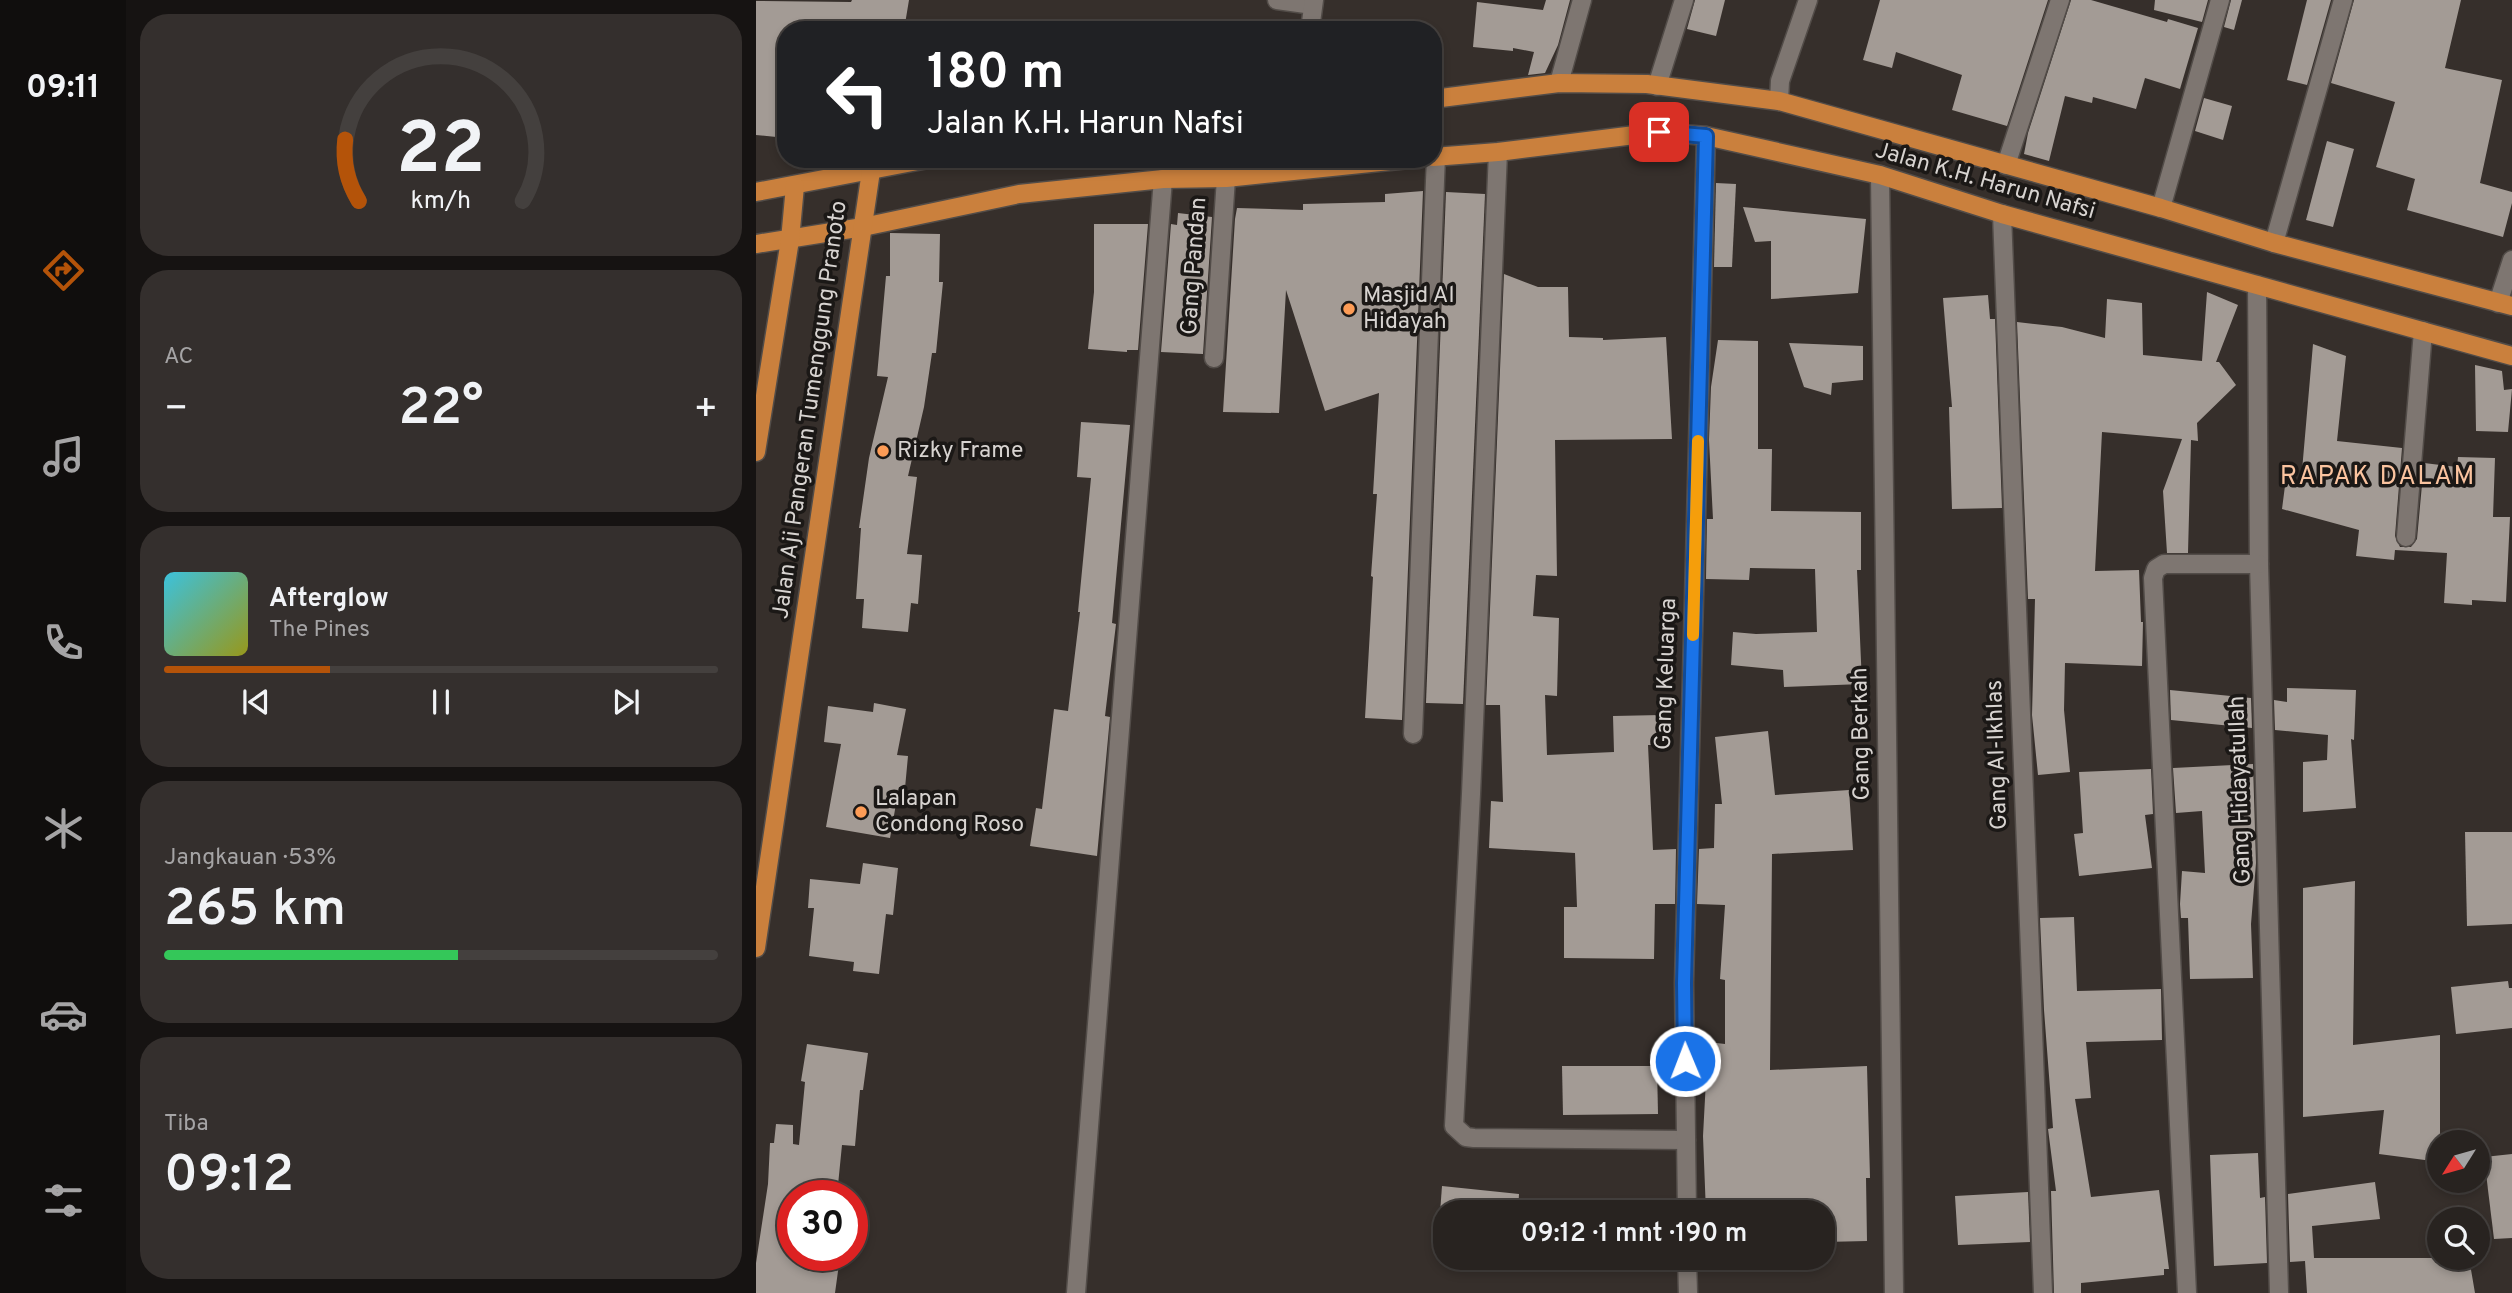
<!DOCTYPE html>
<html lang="id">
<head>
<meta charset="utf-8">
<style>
  body { margin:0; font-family:Overpass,sans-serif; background:#342f2d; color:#f1f3f6; height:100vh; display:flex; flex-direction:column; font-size:26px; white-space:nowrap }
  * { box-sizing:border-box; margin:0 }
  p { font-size:23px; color:#a5a4a5 }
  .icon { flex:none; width:38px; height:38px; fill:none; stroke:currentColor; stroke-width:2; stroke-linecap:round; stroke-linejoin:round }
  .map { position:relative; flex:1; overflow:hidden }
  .details { display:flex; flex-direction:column; gap:14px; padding:14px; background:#161312; width:630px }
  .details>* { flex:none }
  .guide { position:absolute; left:21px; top:21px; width:665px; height:147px; border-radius:28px; box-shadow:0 4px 10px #0003,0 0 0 2px #44403e; background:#202124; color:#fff; overflow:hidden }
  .needle { width:46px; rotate:233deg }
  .tools { position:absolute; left:1671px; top:1130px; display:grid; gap:14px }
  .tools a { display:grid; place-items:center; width:63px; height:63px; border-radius:50%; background:#282320; box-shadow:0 4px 10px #0003,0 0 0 2px #44403e; font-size:35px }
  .speed { position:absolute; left:21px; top:1180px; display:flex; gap:14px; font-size:35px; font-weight:700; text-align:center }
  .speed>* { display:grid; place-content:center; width:91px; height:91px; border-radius:50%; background:#282320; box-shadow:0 4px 10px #0003,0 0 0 2px #44403e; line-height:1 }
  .speed .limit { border:10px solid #d22; background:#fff; color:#111 }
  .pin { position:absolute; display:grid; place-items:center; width:60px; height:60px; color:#fff; margin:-30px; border-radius:14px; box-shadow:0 4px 10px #0006 }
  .me { position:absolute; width:77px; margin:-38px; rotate:359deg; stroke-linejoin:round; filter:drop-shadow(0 0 5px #0008) }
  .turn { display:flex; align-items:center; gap:24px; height:147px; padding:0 35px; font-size:32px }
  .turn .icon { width:91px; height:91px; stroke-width:2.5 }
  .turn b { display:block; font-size:49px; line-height:60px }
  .big { font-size:52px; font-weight:600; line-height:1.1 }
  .details .card { flex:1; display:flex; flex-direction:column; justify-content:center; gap:10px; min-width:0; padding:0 24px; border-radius:28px; background:#342f2d }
  .details .dial { align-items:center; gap:0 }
  .dial svg { height:182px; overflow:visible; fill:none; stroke:#44403e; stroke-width:7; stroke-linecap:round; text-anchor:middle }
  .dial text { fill:#f1f3f6; stroke:none }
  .song { display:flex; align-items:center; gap:21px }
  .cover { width:84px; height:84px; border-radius:10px; background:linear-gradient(135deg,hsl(190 70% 55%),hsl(60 70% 35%)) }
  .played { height:7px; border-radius:4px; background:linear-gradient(90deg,#b45309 30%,#44403e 30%) }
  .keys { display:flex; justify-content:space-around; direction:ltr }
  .heat { display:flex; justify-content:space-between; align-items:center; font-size:38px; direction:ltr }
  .charge { height:10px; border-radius:5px; background:linear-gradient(90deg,#34c759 53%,#44403e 0) }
  .trip { position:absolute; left:677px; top:1200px; width:402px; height:70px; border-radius:28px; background:#282320; box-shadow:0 4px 10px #0003,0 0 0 2px #44403e; font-weight:600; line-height:70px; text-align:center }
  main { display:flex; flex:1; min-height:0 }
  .menu { display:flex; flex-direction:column; width:126px; justify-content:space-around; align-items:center; background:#100e0d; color:#a5a4a5 }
  .menu .icon { width:49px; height:49px }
  .menu .active { color:#b45309 }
  .menu b { font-size:32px; color:#f1f3f6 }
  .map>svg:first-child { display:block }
  .building { fill:#a39b95 }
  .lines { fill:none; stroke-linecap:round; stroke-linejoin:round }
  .minor-casing { stroke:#524c48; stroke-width:21 }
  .major-casing { stroke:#524c48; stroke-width:21 }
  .minor { stroke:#7e7671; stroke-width:18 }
  .major { stroke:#ca803d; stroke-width:18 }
  .route-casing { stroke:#114b97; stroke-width:18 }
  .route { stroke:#1a73e8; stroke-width:12 }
  .slow { stroke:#f59e0b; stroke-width:12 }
  .poi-dot { fill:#fd9c56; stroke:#1b1816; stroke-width:2.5 }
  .labels { text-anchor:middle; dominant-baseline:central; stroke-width:7; stroke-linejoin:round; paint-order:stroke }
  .street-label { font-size:23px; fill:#d7d3d0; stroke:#1b1816 }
  .poi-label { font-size:23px; fill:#d7d3d0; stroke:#1b1816; text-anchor:start }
  .quarter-label { font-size:26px; letter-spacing:2px; fill:#fac39f; stroke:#1b1816 }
</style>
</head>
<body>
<main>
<nav class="menu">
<b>09:11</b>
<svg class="icon active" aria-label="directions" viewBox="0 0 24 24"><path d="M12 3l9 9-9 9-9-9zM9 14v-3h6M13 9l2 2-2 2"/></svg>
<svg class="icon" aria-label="music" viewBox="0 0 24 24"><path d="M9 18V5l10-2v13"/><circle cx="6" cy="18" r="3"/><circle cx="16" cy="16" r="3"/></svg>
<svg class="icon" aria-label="phone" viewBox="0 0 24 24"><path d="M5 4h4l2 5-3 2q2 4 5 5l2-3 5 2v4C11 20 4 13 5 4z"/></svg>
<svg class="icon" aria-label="climate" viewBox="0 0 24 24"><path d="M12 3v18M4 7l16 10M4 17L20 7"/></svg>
<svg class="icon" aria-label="car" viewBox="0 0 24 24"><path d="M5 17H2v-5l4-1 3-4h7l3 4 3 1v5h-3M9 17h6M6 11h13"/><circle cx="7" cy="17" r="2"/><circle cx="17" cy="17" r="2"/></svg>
<svg class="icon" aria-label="filters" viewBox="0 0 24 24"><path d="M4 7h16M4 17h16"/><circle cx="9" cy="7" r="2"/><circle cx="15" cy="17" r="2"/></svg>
</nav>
<section class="details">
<div class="card dial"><svg viewBox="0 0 100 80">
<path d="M14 69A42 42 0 1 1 86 69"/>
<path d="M14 69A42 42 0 0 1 8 42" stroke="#b45309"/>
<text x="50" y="56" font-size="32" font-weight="700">22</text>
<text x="50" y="72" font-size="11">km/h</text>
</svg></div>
<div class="card"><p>AC</p>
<div class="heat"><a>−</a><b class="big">22°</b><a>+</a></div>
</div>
<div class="card">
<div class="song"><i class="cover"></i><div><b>Afterglow</b><p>The Pines</p></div></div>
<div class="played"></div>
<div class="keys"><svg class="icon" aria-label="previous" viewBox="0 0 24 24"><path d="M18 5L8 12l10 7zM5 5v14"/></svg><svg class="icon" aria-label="pause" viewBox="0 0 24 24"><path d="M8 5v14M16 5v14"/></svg><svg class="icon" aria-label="next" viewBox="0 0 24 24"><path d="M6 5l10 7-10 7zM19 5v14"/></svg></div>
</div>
<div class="card"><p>Jangkauan · 53%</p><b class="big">265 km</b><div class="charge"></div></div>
<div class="card"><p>Tiba</p><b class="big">09:12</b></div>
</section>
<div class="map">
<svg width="1756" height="1293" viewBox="0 0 1756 1293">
  <rect width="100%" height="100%" fill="#362f2b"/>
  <g class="building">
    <polygon points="96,0 153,0 148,30 30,30 30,138 0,135 0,1 95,2"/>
    <polygon points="790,0 814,0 802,45 789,73 772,75 778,52 757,48 757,51 717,47 721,2 787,10"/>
    <polygon points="939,0 969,0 960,36 931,29"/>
    <polygon points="1124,0 1292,0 1251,126 1196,110 1206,75 1140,52 1136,68 1107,60"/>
    <polygon points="1315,0 1335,0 1411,22 1412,19 1442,28 1424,89 1389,78 1380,109 1337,97 1336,103 1309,96 1293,161 1268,154 1272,133"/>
    <polygon points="1399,0 1452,0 1446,22 1398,10"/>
    <polygon points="1475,0 1486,0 1478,30 1468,27"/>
    <polygon points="1551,0 1575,0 1551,85 1531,80"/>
    <polygon points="1598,0 1705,0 1689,68 1746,80 1724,183 1756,192 1756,203 1747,237 1651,210 1659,179 1620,167 1639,102 1575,83"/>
    <polygon points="1448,98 1476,106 1467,140 1439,131"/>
    <polygon points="1571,141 1598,149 1577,227 1550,220"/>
    <polygon points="960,183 980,184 976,267 958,267"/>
    <polygon points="667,191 646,720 609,718 617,577 615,576 621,494 617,494 623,393 569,411 530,290 523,413 467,412 479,219 481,208 547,210 547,204 629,202 629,194"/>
    <polygon points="690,192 729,194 707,704 670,703"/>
    <polygon points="987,207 1110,219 1102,293 1015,299 1015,241 999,242"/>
    <polygon points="422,213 456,217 447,354 405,352 415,224 421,225"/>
    <polygon points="338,224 392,224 382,350 371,350 371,352 332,349 338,292"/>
    <polygon points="134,233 184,234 183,282 187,282 180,353 176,353 168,407 152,476 161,477 151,554 166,555 162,604 155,603 152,632 106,628 108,599 100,599 105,528 103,528 113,458 132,377 121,376 130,276 134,276"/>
    <polygon points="748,274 782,287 812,287 813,337 847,338 847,340 910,337 916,439 799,440 801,576 780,575 777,616 803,618 801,696 789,695 791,755 858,752 857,716 905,715 906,745 892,745 897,850 920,849 919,904 899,904 898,959 808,958 808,907 821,907 819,853 733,848 735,801 747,802 744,705 730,705"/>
    <polygon points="1451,292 1482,305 1460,362 1463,362 1480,385 1441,423 1442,441 1435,440 1432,553 1411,553 1407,491 1426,439 1346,432 1339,571 1383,570 1385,622 1387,622 1386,666 1309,663 1308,710 1314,772 1282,775 1276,715 1279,599 1272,599 1261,322 1306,327 1349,338 1351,299 1386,303 1387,355 1446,361"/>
    <polygon points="1232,295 1234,319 1239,319 1246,508 1196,509 1193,407 1196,407 1187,298"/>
    <polygon points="962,340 1002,341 1002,449 1016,449 1015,511 1105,512 1105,570 1101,570 1106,684 1028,687 1027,670 975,665 977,632 1000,634 1061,632 1059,569 994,568 993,580 950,579 951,519 957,519 953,440 955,387"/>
    <polygon points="1033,343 1107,346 1107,380 1076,383 1075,395 1048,387"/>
    <polygon points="1557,344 1590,356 1581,441 1646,448 1639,536 1644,547 1655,547 1661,539 1668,463 1701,467 1702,457 1739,458 1737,517 1754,517 1750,602 1716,600 1716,605 1688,603 1691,553 1639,550 1638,560 1600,556 1603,530 1526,509 1530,478 1545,482"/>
    <polygon points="1719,365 1746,371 1748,390 1756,389 1752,432 1720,431"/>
    <polygon points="325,422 374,425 356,623 360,624 349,716 354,717 341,856 274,846 280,808 286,809 298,709 312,711 324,612 322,612 335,478 321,477"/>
    <polygon points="1531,688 1600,690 1598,740 1595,739 1600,808 1547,812 1547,762 1571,760 1572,735 1519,730 1518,700 1531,702"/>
    <polygon points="1414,690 1495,698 1496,728 1415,720"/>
    <polygon points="118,703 150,709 141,755 152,756 149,788 143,787 134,838 70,827 85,744 68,742 72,706 117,712"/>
    <polygon points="1012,731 1019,795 1093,790 1097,850 1016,854 1014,1070 1111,1066 1114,1178 1110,1178 1111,1241 1068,1242 1068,1213 950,1213 947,1136 952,1042 969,1044 969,980 964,979 969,905 941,904 943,849 958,848 959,804 966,804 959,737"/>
    <polygon points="1497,764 1500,863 1495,924 1497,978 1434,979 1432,918 1425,918 1424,904 1426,871 1449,873 1446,811 1420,813 1417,768"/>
    <polygon points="1395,769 1397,814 1389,815 1396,868 1323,876 1318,834 1327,833 1323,772"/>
    <polygon points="1709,832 1756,832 1756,924 1711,926"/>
    <polygon points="107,863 142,868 137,915 130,914 123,974 97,971 98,962 53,956 58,908 52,908 54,879 104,884"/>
    <polygon points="1599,881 1597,1045 1684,1035 1684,1162 1623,1154 1628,1110 1547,1117 1547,888"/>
    <polygon points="1318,917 1321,991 1405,989 1406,1040 1330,1042 1335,1098 1319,1099 1335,1197 1403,1190 1413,1269 1408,1269 1408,1275 1325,1283 1325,1293 1298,1293 1295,1191 1300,1191 1292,1129 1297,1128 1288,1010 1284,918"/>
    <polygon points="1752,981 1753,988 1756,988 1756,1028 1700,1034 1695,987"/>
    <polygon points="51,1044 112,1053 107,1090 104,1090 99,1146 86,1145 81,1195 37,1195 37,1255 75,1255 74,1263 83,1264 79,1293 0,1293 0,1263 12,1184 14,1143 18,1143 20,1124 37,1125 37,1144 43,1145 49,1082 45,1081"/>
    <polygon points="806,1066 901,1066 902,1114 807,1115"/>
    <polygon points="1502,1153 1504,1198 1509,1197 1511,1263 1458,1266 1454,1155"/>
    <polygon points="1756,1154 1756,1238 1738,1239 1728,1157"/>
    <polygon points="1619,1182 1624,1219 1556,1226 1558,1258 1713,1258 1719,1293 1551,1293 1549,1261 1534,1262 1532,1194"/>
    <polygon points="686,1186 763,1194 762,1213 684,1213"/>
    <polygon points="1272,1192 1274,1242 1202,1245 1199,1196"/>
  </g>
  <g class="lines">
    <g class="minor-casing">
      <g id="minor">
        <polyline points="521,0 557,5"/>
        <polyline points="554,30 558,0"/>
        <polyline points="803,83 826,0"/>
        <polyline points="901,86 928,0"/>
        <polyline points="1023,101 1024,81 1052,0"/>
        <polyline points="742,152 715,794 698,1126 710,1137 718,1138 930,1140"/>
        <polyline points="1250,165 1304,0"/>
        <polyline points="1124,175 1138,1293"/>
        <polyline points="1405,208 1464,0"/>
        <polyline points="1246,214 1287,1293"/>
        <polyline points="1518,243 1587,0"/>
        <polyline points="1501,285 1503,564 1523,1293"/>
        <polyline points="1742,303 1756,260"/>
        <polyline points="458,358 470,178"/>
        <polyline points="1650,537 1667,331"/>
        <polyline points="657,734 680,156"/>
        <polyline points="931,1213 928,983 950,136"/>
        <polyline points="931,1258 932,1293"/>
        <polyline points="320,1293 407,179"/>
        <polyline points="1431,1293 1397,578 1400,569 1408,564 1503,564"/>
      </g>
    </g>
    <g class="major-casing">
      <g id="major">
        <polyline points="677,99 803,83 891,84 1023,101 1405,208 1518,243 1756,306"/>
        <polyline points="677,157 742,152 903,132 950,136 1124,175 1246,214 1756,356"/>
        <polyline points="0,192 172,159"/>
        <polyline points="0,244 107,227 263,194 407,179 470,178 653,159"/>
        <polyline points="0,452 34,240 39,186"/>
        <polyline points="0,948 115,171"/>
      </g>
    </g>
    <use href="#minor" class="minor"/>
    <use href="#major" class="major"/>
  </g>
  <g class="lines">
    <g class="route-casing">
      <polyline id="route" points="903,132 950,136 928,983 929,1061"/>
    </g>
    <use href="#route" class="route"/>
    <polyline class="slow" points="937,635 942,441"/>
  </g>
  <g class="poi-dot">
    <circle cx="593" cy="309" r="7"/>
    <circle cx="127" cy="451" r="7"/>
    <circle cx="105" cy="812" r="7"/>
  </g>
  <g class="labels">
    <g class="street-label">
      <text transform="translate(1229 182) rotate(16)">Jalan K.H. Harun Nafsi</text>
      <text transform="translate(439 266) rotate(-86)">Gang Pandan</text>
      <text transform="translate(55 410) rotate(-82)">Jalan Aji Pangeran Tumenggung Pranoto</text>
      <text transform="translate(911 674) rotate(-88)">Gang Keluarga</text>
      <text transform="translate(1106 734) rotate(-91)">Gang Berkah</text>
      <text transform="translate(1242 755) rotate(-92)">Gang Al-Ikhlas</text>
      <text transform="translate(1485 790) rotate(-92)">Gang Hidayatullah</text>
    </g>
    <g class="poi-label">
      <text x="607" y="296">Masjid Al<tspan x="607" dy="26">Hidayah</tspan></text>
      <text x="141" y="451">Rizky Frame</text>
      <text x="119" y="799">Lalapan<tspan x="119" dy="26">Condong Roso</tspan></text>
    </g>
    <g class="quarter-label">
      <text x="1622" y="477">RAPAK DALAM</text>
    </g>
  </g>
</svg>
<div class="tools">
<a><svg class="needle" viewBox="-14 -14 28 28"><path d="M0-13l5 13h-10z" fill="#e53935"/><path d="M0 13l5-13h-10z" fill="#a5a4a5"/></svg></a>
<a><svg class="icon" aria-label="search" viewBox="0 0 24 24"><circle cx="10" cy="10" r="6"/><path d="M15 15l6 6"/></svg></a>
</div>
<div class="speed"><div class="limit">30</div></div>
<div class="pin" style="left:903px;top:132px;background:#d93025"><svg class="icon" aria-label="arrive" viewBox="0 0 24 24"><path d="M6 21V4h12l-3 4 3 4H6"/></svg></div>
<svg class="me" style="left:929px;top:1061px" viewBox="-20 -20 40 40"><circle r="17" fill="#1a73e8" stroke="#fff" stroke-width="3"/><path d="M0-11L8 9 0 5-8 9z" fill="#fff"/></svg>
<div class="trip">09:12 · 1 mnt · 190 m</div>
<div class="guide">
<div class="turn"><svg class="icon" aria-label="left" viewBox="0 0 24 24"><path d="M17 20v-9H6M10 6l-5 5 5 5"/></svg><div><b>180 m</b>Jalan K.H. Harun Nafsi</div></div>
</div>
</div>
</main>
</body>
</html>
